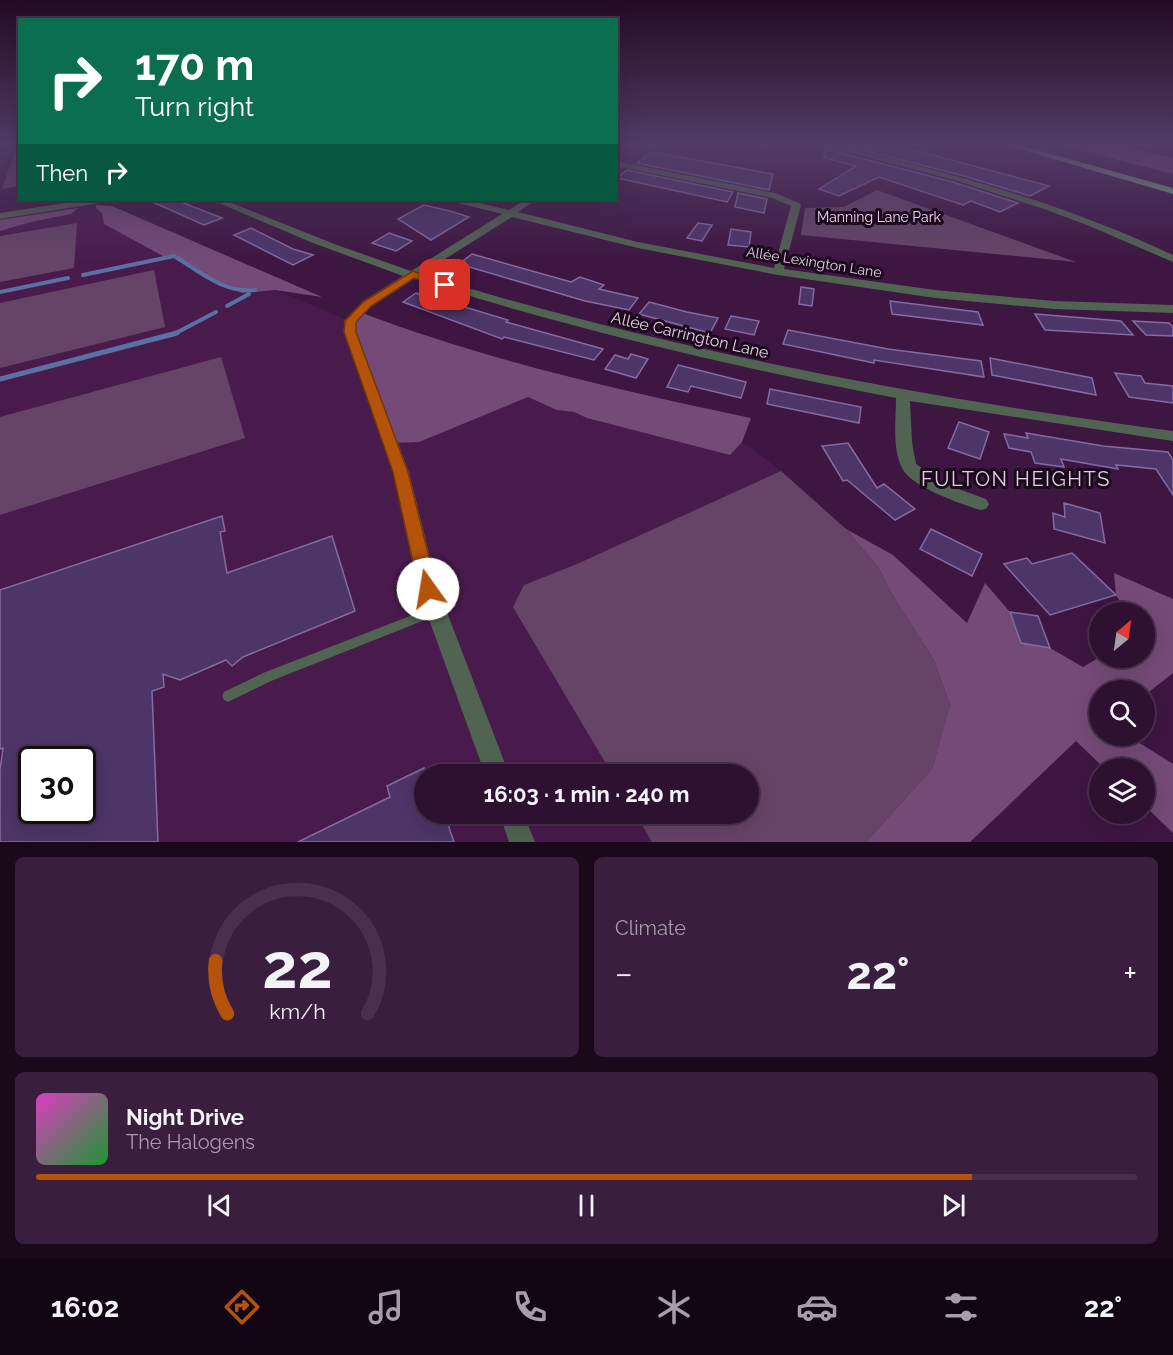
<!DOCTYPE html>
<html lang="en">
<head>
<meta charset="utf-8">
<style>
  body { margin:0; font-family:Raleway,sans-serif; background:#3a1e3d; color:#f1f3f6; height:100vh; display:flex; flex-direction:column; font-size:22px; white-space:nowrap }
  * { box-sizing:border-box; margin:0 }
  p { font-size:20px; color:#a79dab }
  .icon { flex:none; width:33px; height:33px; fill:none; stroke:currentColor; stroke-width:2; stroke-linecap:round; stroke-linejoin:round }
  .map { position:relative; height:842px; overflow:hidden }
  .panel { display:flex; flex-direction:column; gap:15px; padding:15px; background:#19091b; flex:1 }
  .panel>* { flex:none }
  .banner { position:absolute; left:18px; top:18px; width:600px; height:183px; border-radius:0px; box-shadow:0 6px 24px #0002,0 0 0 2px #49304d; background:#0b6e4f; color:#fff; overflow:hidden }
  .needle { width:39px; rotate:29deg }
  .fabs { position:absolute; left:1089px; top:602px; display:grid; gap:12px }
  .fabs a { display:grid; place-items:center; width:66px; height:66px; border-radius:50%; background:#2e1031; box-shadow:0 6px 24px #0002,0 0 0 2px #49304d; font-size:30px }
  .speed { position:absolute; left:18px; top:746px; display:flex; gap:12px; font-size:30px; font-weight:700; text-align:center }
  .speed>* { display:grid; place-content:center; width:78px; height:78px; border-radius:50%; background:#2e1031; box-shadow:0 6px 24px #0002,0 0 0 2px #49304d; line-height:1 }
  .speed .limit { border:3px solid #111; border-radius:9px; background:#fff; color:#111 }
  .pin { position:absolute; display:grid; place-items:center; width:51px; height:51px; color:#fff; margin:-26px; border-radius:12px; box-shadow:0 3px 9px #0006 }
  .me { position:absolute; width:66px; margin:-33px; rotate:347deg; stroke-linejoin:round; filter:drop-shadow(0 0 4px #0008) }
  .turn { display:flex; align-items:center; gap:21px; height:126px; padding:0 18px; font-size:27px }
  .turn .icon { width:78px; height:78px; stroke-width:2.5 }
  .turn b { display:block; font-size:42px; line-height:51px }
  .then { display:flex; align-items:center; height:57px; padding:0 18px; background:#0003; gap:12px; font-size:22px }
  .big { font-size:45px; font-weight:700; line-height:1.1 }
  .panel .tile { flex:1; display:flex; flex-direction:column; justify-content:center; gap:9px; min-width:0; padding:0 21px; border-radius:9px; background:#3a1e3d }
  .panel .dial { align-items:center; gap:0 }
  .dial svg { height:156px; overflow:visible; fill:none; stroke:#49304d; stroke-width:7; stroke-linecap:round; text-anchor:middle }
  .dial text { fill:#f1f3f6; stroke:none }
  .song { display:flex; align-items:center; gap:18px }
  .cover { width:72px; height:72px; border-radius:9px; background:linear-gradient(135deg,hsl(310 70% 55%),hsl(130 70% 35%)) }
  .played { height:6px; border-radius:3px; background:linear-gradient(90deg,#b45309 85%,#49304d 85%) }
  .keys { display:flex; justify-content:space-around; direction:ltr }
  .heat { display:flex; justify-content:space-between; align-items:center; font-size:33px; direction:ltr }
  .panel .tiles { flex:1; display:grid; gap:15px; grid-template-columns:1fr 1fr }
  .tile:last-child { grid-column:span 2 }
  .trip { position:absolute; left:414px; top:764px; width:345px; height:60px; border-radius:30px; background:#2e1031; box-shadow:0 6px 24px #0002,0 0 0 2px #49304d; font-weight:700; line-height:60px; text-align:center }
  .menu { display:flex; height:96px; justify-content:space-around; align-items:center; background:#120614; color:#a79dab }
  .menu .icon { width:42px; height:42px }
  .menu .on { color:#b45309 }
  .menu b { font-size:27px; color:#f1f3f6 }
  .map>svg:first-child { display:block }
  .built { fill:#491b4d; fill-rule:evenodd }
  .green { fill:#664468 }
  .forest { fill:#744b77 }
  .lines { fill:none; stroke-linecap:round; stroke-linejoin:round }
  .stream-far1 { stroke:#5971a3; stroke-width:4 }
  .stream { stroke:#5971a3; stroke-width:5 }
  .building { fill:#4d3568; stroke:#846ba3; stroke-width:1.5; fill-rule:evenodd }
  .service { fill:#516451; fill-rule:evenodd }
  .minor { fill:#516451; fill-rule:evenodd }
  .tertiary { fill:#516451; fill-rule:evenodd }
  .trunk { fill:#7faa7e; fill-rule:evenodd }
  .route { fill:#b45309; stroke:#753606; stroke-width:1.5 }
  .labels { text-anchor:middle; dominant-baseline:central; stroke-width:6; stroke-linejoin:round; paint-order:stroke }
  .far-park-label { font-size:14px; fill:#f5cef7; stroke:#1b0a1c }
  .far-street-label { font-size:14px; fill:#e4cbe5; stroke:#1b0a1c }
  .street-label { font-size:16px; fill:#e4cbe5; stroke:#1b0a1c }
  .quarter-label { font-size:20px; letter-spacing:1.5px; fill:#e4cbe5; stroke:#1b0a1c }
</style>
</head>
<body>
<div class="map">
<svg width="1173" height="842" viewBox="0 0 1173 842">
  <rect width="100%" height="100%" fill="#3d1641"/>
  <path class="built" d="M95 200 96 208 234 276 275 290 436 357 742 442 775 466 846 529 879 568 1022 795 970 842H0V216ZM32 759H82V810H32ZM424 774H748V813H424Z"/>
  <g class="green">
    <polygon points="17,145 19,145 19,186 2,189"/>
    <polygon points="877,190 1076,262 801,235 805,208 844,207"/>
    <polygon points="77,223 74,268 0,282 0,236"/>
    <polygon points="154,270 165,327 0,368 0,303"/>
    <polygon points="221,357 245,438 0,515 0,417"/>
    <polygon points="781,471 846,529 879,568 889,589 934,660 950,705 932,769 866,842 652,842 635,813 748,813 748,774 612,774 513,607 524,585 577,564"/>
  </g>
  <g class="forest">
    <polygon points="1060,145 1119,145 1173,158 1173,174"/>
    <polygon points="96,205 112,206 322,297 275,290 243,293 224,287 195,272 192,265 174,256 163,256 104,224 102,213 96,208"/>
    <polygon points="78,208 71,214 31,222 0,231 0,220"/>
    <path d="M357 311C485 360 618 390 751 418L742 442 730 455 587 418 574 412 557 410 528 397 419 442 390 443 350 321Z"/>
    <polygon points="846,529 893,555 967,623 985,583 1010,612 1021,643 1050,648 1083,667 1100,657 1144,657 1144,612 1127,612 1116,595 1114,573 1173,599 1173,673 1145,695 1144,690 1100,690 1100,735 1127,735 1173,764 1173,833 1145,806 1144,768 1104,768 1076,741 970,842 866,842 932,769 950,705 934,660 889,589 879,568"/>
  </g>
  <g class="lines">
    <g class="stream-far1">
      <path d="M83 275 174 256C201 272 222 293 255 290"/>
      <polyline points="0,292 68,278"/>
      <polyline points="227,306 249,294"/>
      <polyline points="174,334 216,312"/>
    </g>
    <polyline class="stream" points="0,379 177,333"/>
  </g>
  <g class="building">
    <polygon points="843,145 895,145 1049,186 1030,196 964,176"/>
    <polygon points="825,149 953,182 1018,203 1000,212 971,201 963,205 879,177 839,196 819,189 856,166 824,158"/>
    <polygon points="652,152 773,174 769,190 637,163"/>
    <polygon points="627,170 733,192 727,202 617,178"/>
    <polygon points="738,193 767,199 764,213 735,207"/>
    <polygon points="154,200 176,200 222,218 204,225 157,204 153,202"/>
    <polygon points="424,205 450,211 469,217 431,240 398,219"/>
    <polygon points="698,223 712,225 702,241 687,238"/>
    <polygon points="251,228 293,249 313,255 293,265 234,235"/>
    <polygon points="731,229 751,232 749,247 728,245"/>
    <polygon points="389,233 412,241 396,251 372,243"/>
    <polygon points="472,254 571,282 580,277 604,285 599,289 638,298 629,310 585,301 459,264"/>
    <polygon points="801,287 814,289 812,306 799,304"/>
    <polygon points="416,293 462,309 465,307 508,320 506,322 603,349 594,360 504,337 502,339 403,302"/>
    <polygon points="890,301 978,312 983,325 892,314"/>
    <polygon points="649,302 687,312 718,318 710,333 639,314"/>
    <polygon points="1035,314 1121,321 1133,335 1045,330"/>
    <polygon points="731,316 759,321 754,335 725,329"/>
    <polygon points="1133,321 1169,323 1173,327 1173,336 1146,335"/>
    <polygon points="788,330 888,349 981,361 984,377 874,360 874,363 783,344"/>
    <polygon points="631,354 648,359 636,378 605,369 615,355 628,359"/>
    <polygon points="990,358 1092,378 1096,395 992,375"/>
    <polygon points="678,365 746,382 741,398 691,386 688,392 667,387"/>
    <polygon points="1115,373 1141,376 1145,383 1173,386 1173,403 1129,397"/>
    <polygon points="770,389 861,407 859,423 767,404"/>
    <polygon points="959,422 989,432 980,459 948,448"/>
    <polygon points="1026,433 1103,446 1168,452 1173,460 1173,495 1156,469 1116,465 1118,469 1061,459 1064,467 1035,463 1031,452 1009,448 1004,434 1028,438"/>
    <polygon points="848,443 877,488 884,484 915,509 895,520 847,480 843,481 822,446"/>
    <polygon points="1064,503 1100,513 1105,543 1054,529 1053,513 1065,517"/>
    <path d="M222 516 225 531 220 532 227 573 332 536 355 611 243 657 232 666 226 660 180 680 163 674 164 687 152 691 158 842H0V770L3 748 0 749V590ZM32 759H82V810H32Z"/>
    <polygon points="931,529 982,554 972,576 920,549"/>
    <polygon points="1072,553 1116,595 1050,615 1004,564 1027,558 1032,564"/>
    <polygon points="1010,612 1038,616 1050,648 1021,643"/>
    <polygon points="424,768 424,813 444,813 454,842 298,842 390,797 387,786"/>
  </g>
  <g class="lines">
    <polygon class="service" points="436,606 440,608 441,611 440,614 271,681 228,702 224,700 222,696 224,692 263,673"/>
    <g class="minor">
      <path d="M616 161 775 193 799 203 801 205 784 269 935 290 1054 301 1173 305V313L1054 309 935 298 778 275 638 248 512 217 421 274C668 350 917 397 1173 431V441L910 401 912 442 916 464 942 483 986 499 989 504 986 509 980 510C961 504 911 487 902 468 892 449 896 419 896 398 733 367 572 329 414 279L371 307 356 322V332L409 472 438 589 509 774H485L418 589 393 472 344 332V321L363 301 403 276 313 243 212 200H224L337 245 411 271 502 214 454 202 453 200H466L509 210 525 200H535L518 212 638 242 774 268 791 206 772 198 616 166Z"/>
      <polygon points="499,813 523,813 535,842 509,842"/>
    </g>
    <g class="tertiary">
      <path d="M820 145H834C950 172 1065 204 1173 255V262L1087 225 1044 209 954 180Z"/>
      <polygon points="84,200 104,200 99,203 0,219 0,213"/>
    </g>
    <polygon class="trunk" points="1006,145 1019,145 1173,188 1173,194"/>
  </g>
  <linearGradient id="sky" x2="0" y2="1"><stop stop-color="#220c24"/><stop offset="0.55" stop-color="#513c65"/><stop offset="1" stop-color="#513c65" stop-opacity="0"/></linearGradient>
  <rect width="1173" height="263" fill="url(#sky)"/>
  <polygon class="route" points="413,271 451,285 445,288 414,278 371,306 356,322 356,332 408,472 437,589 434,594 428,597 422,594 419,589 393,472 344,332 345,321 363,302"/>
  <g class="labels">
    <g class="far-park-label">
      <text x="879" y="217">Manning Lane Park</text>
    </g>
    <g class="far-street-label">
      <text transform="translate(814 262) rotate(9)">Allée Lexington Lane</text>
    </g>
    <g class="street-label">
      <text transform="translate(690 335) rotate(13)">Allée Carrington Lane</text>
    </g>
    <g class="quarter-label">
      <text x="1016" y="479">FULTON HEIGHTS</text>
    </g>
  </g>
</svg>
<div class="fabs">
<a><svg class="needle" viewBox="-14 -14 28 28"><path d="M0-13l5 13h-10z" fill="#e53935"/><path d="M0 13l5-13h-10z" fill="#a79dab"/></svg></a>
<a><svg class="icon" aria-label="search" viewBox="0 0 24 24"><circle cx="10" cy="10" r="6"/><path d="M15 15l6 6"/></svg></a>
<a><svg class="icon" aria-label="layers" viewBox="0 0 24 24"><path d="M12 4l9 5-9 5-9-5zM3 14l9 5 9-5"/></svg></a>
</div>
<div class="speed"><div class="limit">30</div></div>
<div class="pin" style="left:445px;top:285px;background:#d93025"><svg class="icon" aria-label="arrive" viewBox="0 0 24 24"><path d="M6 21V4h12l-3 4 3 4H6"/></svg></div>
<svg class="me" style="left:428px;top:589px" viewBox="-20 -20 40 40"><circle r="19" fill="#fff"/><path d="M0-13L10 11 0 6-10 11z" fill="#b45309"/></svg>
<div class="trip">16:03 · 1 min · 240 m</div>
<div class="banner">
<div class="turn"><svg class="icon" aria-label="right" viewBox="0 0 24 24"><path d="M7 20v-9h11M14 6l5 5-5 5"/></svg><div><b>170 m</b>Turn right</div></div>
<div class="then">Then<svg class="icon" aria-label="right" viewBox="0 0 24 24"><path d="M7 20v-9h11M14 6l5 5-5 5"/></svg></div>
</div>
</div>
<section class="panel">
<div class="tiles">
<div class="tile dial"><svg viewBox="0 0 100 80">
<path d="M14 69A42 42 0 1 1 86 69"/>
<path d="M14 69A42 42 0 0 1 8 42" stroke="#b45309"/>
<text x="50" y="56" font-size="32" font-weight="700">22</text>
<text x="50" y="72" font-size="11">km/h</text>
</svg></div>
<div class="tile"><p>Climate</p>
<div class="heat"><a>−</a><b class="big">22°</b><a>+</a></div>
</div>
<div class="tile">
<div class="song"><i class="cover"></i><div><b>Night Drive</b><p>The Halogens</p></div></div>
<div class="played"></div>
<div class="keys"><svg class="icon" aria-label="previous" viewBox="0 0 24 24"><path d="M18 5L8 12l10 7zM5 5v14"/></svg><svg class="icon" aria-label="pause" viewBox="0 0 24 24"><path d="M8 5v14M16 5v14"/></svg><svg class="icon" aria-label="next" viewBox="0 0 24 24"><path d="M6 5l10 7-10 7zM19 5v14"/></svg></div>
</div>
</div>
</section>
<nav class="menu">
<b>16:02</b>
<svg class="icon on" aria-label="directions" viewBox="0 0 24 24"><path d="M12 3l9 9-9 9-9-9zM9 14v-3h6M13 9l2 2-2 2"/></svg>
<svg class="icon" aria-label="music" viewBox="0 0 24 24"><path d="M9 18V5l10-2v13"/><circle cx="6" cy="18" r="3"/><circle cx="16" cy="16" r="3"/></svg>
<svg class="icon" aria-label="phone" viewBox="0 0 24 24"><path d="M5 4h4l2 5-3 2q2 4 5 5l2-3 5 2v4C11 20 4 13 5 4z"/></svg>
<svg class="icon" aria-label="climate" viewBox="0 0 24 24"><path d="M12 3v18M4 7l16 10M4 17L20 7"/></svg>
<svg class="icon" aria-label="car" viewBox="0 0 24 24"><path d="M5 17H2v-5l4-1 3-4h7l3 4 3 1v5h-3M9 17h6M6 11h13"/><circle cx="7" cy="17" r="2"/><circle cx="17" cy="17" r="2"/></svg>
<svg class="icon" aria-label="filters" viewBox="0 0 24 24"><path d="M4 7h16M4 17h16"/><circle cx="9" cy="7" r="2"/><circle cx="15" cy="17" r="2"/></svg>
<b>22°</b>
</nav>
</body>
</html>
